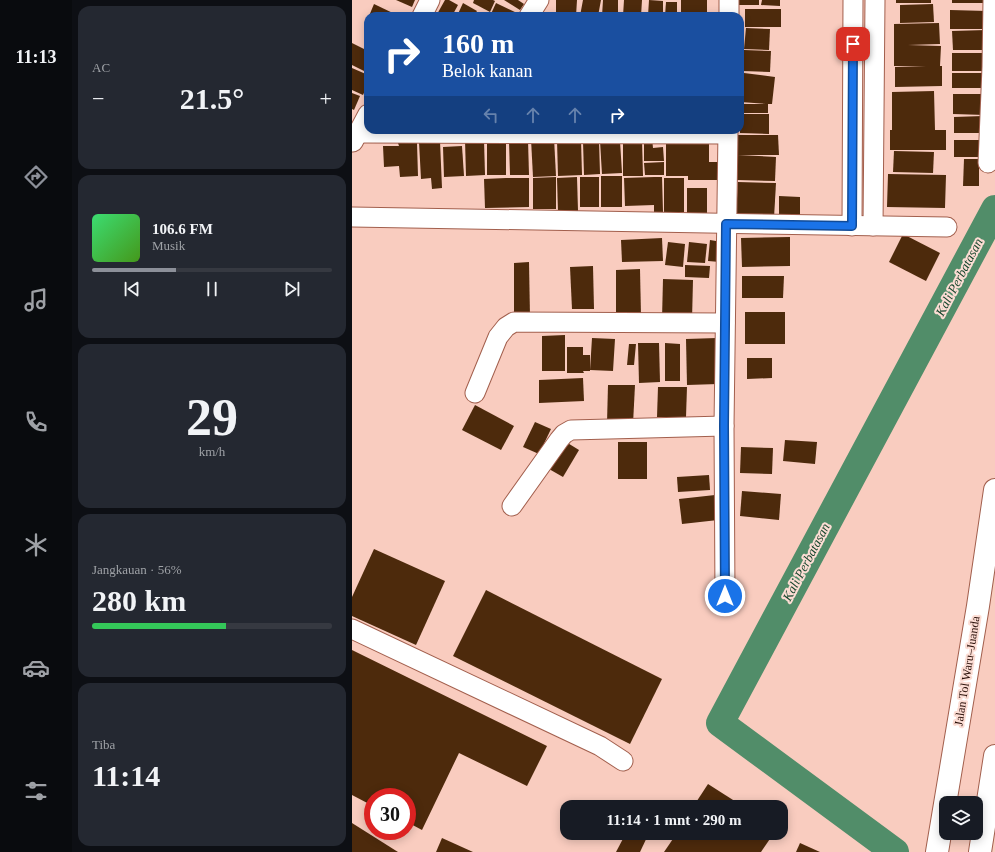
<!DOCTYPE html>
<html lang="id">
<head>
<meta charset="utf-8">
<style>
  body { margin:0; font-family:"Times New Roman",serif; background:#242831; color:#f1f3f6; height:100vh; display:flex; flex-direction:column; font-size:15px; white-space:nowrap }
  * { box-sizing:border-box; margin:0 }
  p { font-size:13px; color:#9ea1a6 }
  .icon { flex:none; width:22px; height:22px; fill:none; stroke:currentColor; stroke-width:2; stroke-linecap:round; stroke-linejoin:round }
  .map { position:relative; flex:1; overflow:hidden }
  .side { display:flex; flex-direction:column; gap:6px; padding:6px; background:#0d0f14; width:280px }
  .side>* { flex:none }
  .banner { position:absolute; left:12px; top:12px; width:380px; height:122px; border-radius:12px; box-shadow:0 2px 10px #0003; background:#1a4fa0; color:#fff; overflow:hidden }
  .controls { position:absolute; left:587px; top:796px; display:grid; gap:8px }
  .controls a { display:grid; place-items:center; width:44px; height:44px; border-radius:8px; background:#171b24; box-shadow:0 2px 10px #0003; font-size:20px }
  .speed { position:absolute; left:12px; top:788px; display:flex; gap:8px; font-size:20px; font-weight:700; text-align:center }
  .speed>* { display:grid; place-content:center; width:52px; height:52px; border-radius:50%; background:#171b24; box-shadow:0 2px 10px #0003; line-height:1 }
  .speed .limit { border:6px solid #d22; background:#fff; color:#111 }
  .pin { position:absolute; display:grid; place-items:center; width:34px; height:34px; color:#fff; margin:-17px; border-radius:8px; box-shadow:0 2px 6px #0006 }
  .me { position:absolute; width:44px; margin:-22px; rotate:0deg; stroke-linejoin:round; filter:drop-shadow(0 0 3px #0008) }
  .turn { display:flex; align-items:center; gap:14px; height:84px; padding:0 12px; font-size:18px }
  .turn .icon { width:52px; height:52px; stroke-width:2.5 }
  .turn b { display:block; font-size:28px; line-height:34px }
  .lanes { display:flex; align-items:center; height:38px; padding:0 12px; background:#0003; justify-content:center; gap:20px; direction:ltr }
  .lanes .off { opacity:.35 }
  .big { font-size:30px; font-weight:700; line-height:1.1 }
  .side .widget { flex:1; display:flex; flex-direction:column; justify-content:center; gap:6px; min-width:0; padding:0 14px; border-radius:12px; background:#242831 }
  .side .dial { align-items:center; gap:0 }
  .dial b { font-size:52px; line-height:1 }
  .song { display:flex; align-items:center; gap:12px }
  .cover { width:48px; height:48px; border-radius:6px; background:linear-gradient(135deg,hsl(140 70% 55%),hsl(100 70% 35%)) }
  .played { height:4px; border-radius:2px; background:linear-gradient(90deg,#8c9099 35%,#363941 35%) }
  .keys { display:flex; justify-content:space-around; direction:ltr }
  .heat { display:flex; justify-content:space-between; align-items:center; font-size:22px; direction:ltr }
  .charge { height:6px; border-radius:3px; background:linear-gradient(90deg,#34c759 56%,#363941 0) }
  .trip { position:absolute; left:208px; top:800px; width:228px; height:40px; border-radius:12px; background:#171b24; box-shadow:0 2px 10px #0003; font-weight:700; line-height:40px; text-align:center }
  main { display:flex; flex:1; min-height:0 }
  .menu { display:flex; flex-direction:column; width:72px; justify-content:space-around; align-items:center; background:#090b0e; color:#9ea1a6 }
  .menu .icon { width:28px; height:28px }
  .menu .current { color:#8c9099 }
  .menu b { font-size:18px; color:#f1f3f6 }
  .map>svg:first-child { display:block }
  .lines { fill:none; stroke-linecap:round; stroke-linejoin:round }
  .river { stroke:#518d69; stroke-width:28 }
  .building { fill:#4d2a0c }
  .minor-casing { stroke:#a25f4d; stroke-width:21 }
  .highway-casing { stroke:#a25f4d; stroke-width:24 }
  .minor { stroke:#fff; stroke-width:19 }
  .highway { stroke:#fff; stroke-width:22 }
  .route-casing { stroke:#114b97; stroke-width:10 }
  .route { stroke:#1a73e8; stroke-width:7 }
  .labels { text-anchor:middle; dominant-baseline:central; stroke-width:4; stroke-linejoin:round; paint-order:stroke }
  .street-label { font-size:12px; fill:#290f08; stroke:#fcddd4 }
  .water-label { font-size:13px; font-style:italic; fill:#18472e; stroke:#fcddd4 }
</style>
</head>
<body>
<main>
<nav class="menu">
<b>11:13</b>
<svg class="icon current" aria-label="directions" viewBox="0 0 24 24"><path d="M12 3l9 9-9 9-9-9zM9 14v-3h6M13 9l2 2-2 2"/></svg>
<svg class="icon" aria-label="music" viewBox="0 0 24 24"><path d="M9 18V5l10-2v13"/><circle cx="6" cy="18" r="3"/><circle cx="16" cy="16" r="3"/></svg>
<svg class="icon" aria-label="phone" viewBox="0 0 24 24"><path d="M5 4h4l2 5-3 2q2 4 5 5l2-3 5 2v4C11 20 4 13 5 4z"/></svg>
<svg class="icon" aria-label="climate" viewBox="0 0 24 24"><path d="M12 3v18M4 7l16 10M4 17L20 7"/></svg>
<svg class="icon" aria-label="car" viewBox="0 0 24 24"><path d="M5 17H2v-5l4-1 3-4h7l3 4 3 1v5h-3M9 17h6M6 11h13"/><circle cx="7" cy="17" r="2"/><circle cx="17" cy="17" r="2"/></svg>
<svg class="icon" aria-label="filters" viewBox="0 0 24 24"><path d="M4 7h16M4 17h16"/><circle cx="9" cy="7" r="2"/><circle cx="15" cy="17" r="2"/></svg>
</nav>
<section class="side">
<div class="widget"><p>AC</p>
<div class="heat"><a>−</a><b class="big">21.5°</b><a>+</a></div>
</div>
<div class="widget">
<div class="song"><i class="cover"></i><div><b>106.6 FM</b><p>Musik</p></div></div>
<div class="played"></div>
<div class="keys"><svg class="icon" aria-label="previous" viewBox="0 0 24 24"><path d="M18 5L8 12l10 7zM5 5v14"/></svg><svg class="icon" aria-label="pause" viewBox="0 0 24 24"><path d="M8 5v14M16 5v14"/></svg><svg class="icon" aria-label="next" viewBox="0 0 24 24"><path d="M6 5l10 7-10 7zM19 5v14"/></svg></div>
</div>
<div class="widget dial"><b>29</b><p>km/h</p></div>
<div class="widget"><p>Jangkauan · 56%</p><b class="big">280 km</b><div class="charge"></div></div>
<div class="widget"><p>Tiba</p><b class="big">11:14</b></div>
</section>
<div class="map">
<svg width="643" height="852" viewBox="0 0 643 852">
  <rect width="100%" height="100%" fill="#f9ccbf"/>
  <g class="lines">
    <polyline class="river" points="543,852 368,723 643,209"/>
  </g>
  <g class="building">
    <polygon points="44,0 63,0 60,7"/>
    <polygon points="93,0 97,0 106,5 100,16 84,16"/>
    <polygon points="122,0 141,0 143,1 138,12 121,3"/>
    <polygon points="152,0 166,0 172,4 168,10"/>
    <polygon points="204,0 225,0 224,16 204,16"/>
    <polygon points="231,0 249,0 246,16 228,16"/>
    <polygon points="251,0 266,0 266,16 250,16"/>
    <polygon points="272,0 290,0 289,16 271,16"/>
    <polygon points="297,0 311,1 311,16 296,16"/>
    <rect x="329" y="0" width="26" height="16"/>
    <polygon points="387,0 407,0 407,5 386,5"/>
    <polygon points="410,0 428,0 428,6 409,5"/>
    <rect x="544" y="0" width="35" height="3"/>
    <rect x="600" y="0" width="36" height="3"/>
    <polygon points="314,2 325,2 325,16 313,16"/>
    <polygon points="111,3 125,11 122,16 105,16"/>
    <polygon points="144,3 165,13 164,16 138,16"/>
    <polygon points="22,4 47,16 17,16"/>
    <polygon points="581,4 582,22 548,23 548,5"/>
    <rect x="393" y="9" width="36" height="18"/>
    <polygon points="598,10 635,11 635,29 598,29"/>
    <polygon points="587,23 588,44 556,45 589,46 588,66 590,66 590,86 543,87 543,67 574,66 542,66 542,24"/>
    <polygon points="394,28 418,29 417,50 392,49"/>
    <polygon points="634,30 634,50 601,50 600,31"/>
    <polygon points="0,43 16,51 16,73 0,65"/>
    <polygon points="392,50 419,51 418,72 391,71"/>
    <rect x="600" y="53" width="32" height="18"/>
    <polygon points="0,68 16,75 16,84 11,95 0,90"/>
    <polygon points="392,73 423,77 420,104 416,104 416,113 388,113 388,104 414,104 389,102"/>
    <rect x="600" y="73" width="32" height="15"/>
    <polygon points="582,91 583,130 594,130 594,150 538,150 538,130 540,130 540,92"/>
    <polygon points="0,93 8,96 2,110 0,109"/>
    <polygon points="601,94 633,94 633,115 601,114"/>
    <polygon points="388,114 417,114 417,134 388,133"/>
    <polygon points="631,116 632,133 602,133 602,117"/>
    <polygon points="385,135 426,135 427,155 385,155"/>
    <polygon points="202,138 204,176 181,177 179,139"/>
    <polygon points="300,138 301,148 311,147 312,161 292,161 292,139"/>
    <polygon points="113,140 132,140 133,175 114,176"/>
    <rect x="135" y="140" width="19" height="35"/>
    <polygon points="176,140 177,175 158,175 157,141"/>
    <polygon points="205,140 229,140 230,175 206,176"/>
    <polygon points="290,140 291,176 271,176 271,141"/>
    <rect x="602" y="140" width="29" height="17"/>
    <polygon points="88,141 90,188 80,189 79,178 69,179 67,142"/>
    <polygon points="231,141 247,141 248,174 232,175"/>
    <polygon points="248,141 268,141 270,173 250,174"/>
    <polygon points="314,142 357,142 357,162 367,162 367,180 336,180 336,176 314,176"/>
    <polygon points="46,143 65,143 66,176 48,177 47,166 32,167 31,146 47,146"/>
    <polygon points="110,146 112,176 92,177 91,147"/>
    <polygon points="542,151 582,152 581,173 541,172"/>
    <polygon points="386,155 424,157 423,181 385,180"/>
    <polygon points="612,159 627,159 627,186 611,186"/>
    <polygon points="312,162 312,175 293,175 292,163"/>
    <polygon points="536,174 594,175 593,208 535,207"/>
    <rect x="249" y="176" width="21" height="31"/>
    <polygon points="204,177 204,209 181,209 181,178"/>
    <polygon points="225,177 226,211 206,212 205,178"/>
    <rect x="228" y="177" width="19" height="30"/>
    <polygon points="302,177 310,177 311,212 302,212 302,205 273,206 272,178"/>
    <polygon points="154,178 177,178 177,207 133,208 132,179"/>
    <rect x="312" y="178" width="20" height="34"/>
    <polygon points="386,182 424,183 422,218 384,217"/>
    <rect x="335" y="188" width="20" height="25"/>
    <polygon points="427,196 448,197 448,218 427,218"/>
    <polygon points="551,234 588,253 574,281 537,262"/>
    <polygon points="438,237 438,266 390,267 389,238"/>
    <polygon points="310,238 311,261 270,262 269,240"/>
    <polygon points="358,240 370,242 368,262 356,261"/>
    <polygon points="316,242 333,244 331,267 313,265"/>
    <polygon points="337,242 355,244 353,263 335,262"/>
    <polygon points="177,262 178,317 162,317 162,263"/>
    <polygon points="333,265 358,266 357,278 333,277"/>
    <polygon points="241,266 242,309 220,309 218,267"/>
    <polygon points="288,269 289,316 264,316 264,270"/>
    <polygon points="390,276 432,276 431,298 390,298"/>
    <polygon points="311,279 341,280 340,320 310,319"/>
    <rect x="393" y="312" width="40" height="32"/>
    <polygon points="213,335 213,371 190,371 190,336"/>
    <polygon points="240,338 263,339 261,371 238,370"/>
    <polygon points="365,338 366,384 335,385 334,339"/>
    <polygon points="286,343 307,343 308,382 287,383"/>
    <polygon points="313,343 328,344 328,381 313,381"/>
    <polygon points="277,344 284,344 282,365 275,365"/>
    <polygon points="215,347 231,347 231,355 238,355 238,371 231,371 232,373 215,373"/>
    <polygon points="395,358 420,358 420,378 395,379"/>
    <polygon points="231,378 232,401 187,403 187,380"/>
    <polygon points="256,385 283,385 281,424 255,423"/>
    <polygon points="306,387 335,387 334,417 305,417"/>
    <polygon points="123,405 162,426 149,450 110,430"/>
    <polygon points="183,422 199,429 187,454 171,447"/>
    <polygon points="433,440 465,442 463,464 431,461"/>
    <polygon points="214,442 227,450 211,477 197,469"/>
    <rect x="266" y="442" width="29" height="37"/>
    <polygon points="389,447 421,448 420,474 388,473"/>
    <polygon points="357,475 358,490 326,492 325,477"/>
    <polygon points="390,491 429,494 427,520 388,516"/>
    <polygon points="363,495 366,520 330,524 327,499"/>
    <polygon points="22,549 93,581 64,645 0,616 0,597"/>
    <polygon points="134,590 310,679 278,744 101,656"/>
    <polygon points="0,650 195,746 175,786 107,753 70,830 55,822 55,797 21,797 21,806 0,795"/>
    <polygon points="356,784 392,807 341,807"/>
    <polygon points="0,823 46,852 0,852"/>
    <polygon points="274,833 297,833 288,852 264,852"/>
    <polygon points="325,833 422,833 409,852 312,852"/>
    <polygon points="90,838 121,852 84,852"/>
    <polygon points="448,843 468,852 444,852"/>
  </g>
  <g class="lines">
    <g class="minor-casing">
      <g id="minor">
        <polyline points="70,16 78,0"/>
        <polyline points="177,16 187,0"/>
        <polyline points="377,16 377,0"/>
        <polyline points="5,133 375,134"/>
        <polyline points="1,142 16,114"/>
        <polyline points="636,163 640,67 641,0"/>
        <polyline points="0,217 595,227"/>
        <polyline points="500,226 501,0"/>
        <polyline points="521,226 523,0"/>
        <polyline points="123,393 146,337 154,327 162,322 373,323"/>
        <polyline points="160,506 207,440 212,434 219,430 372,426"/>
        <polyline points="373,596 372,426 376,130"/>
        <polyline points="0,629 248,746 271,761"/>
      </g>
    </g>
    <g class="highway-casing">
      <g id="highway">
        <polyline points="585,852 626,606 643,490"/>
        <polyline points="628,852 643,756"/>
      </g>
    </g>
    <use href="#minor" class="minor"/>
    <use href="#highway" class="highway"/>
  </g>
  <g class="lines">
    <g class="route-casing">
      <polyline id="route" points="373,596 372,426 374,224 500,226 501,44"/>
    </g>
    <use href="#route" class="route"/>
  </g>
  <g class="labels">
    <g class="street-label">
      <text transform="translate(615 671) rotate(-81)">Jalan Tol Waru–Juanda</text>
    </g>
    <g class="water-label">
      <text transform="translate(607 277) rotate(-62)">Kali Perbatasan</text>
      <text transform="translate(454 562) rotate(-62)">Kali Perbatasan</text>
    </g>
  </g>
</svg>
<div class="controls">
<a><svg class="icon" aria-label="layers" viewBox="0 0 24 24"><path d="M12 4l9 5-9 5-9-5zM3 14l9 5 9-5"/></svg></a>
</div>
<div class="speed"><div class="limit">30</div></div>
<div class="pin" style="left:501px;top:44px;background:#d93025"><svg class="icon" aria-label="arrive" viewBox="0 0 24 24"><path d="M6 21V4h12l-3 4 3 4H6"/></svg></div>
<svg class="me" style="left:373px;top:596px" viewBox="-20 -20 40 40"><circle r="17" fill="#1a73e8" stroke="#fff" stroke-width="3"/><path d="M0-11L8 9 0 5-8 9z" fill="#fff"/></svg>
<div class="trip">11:14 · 1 mnt · 290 m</div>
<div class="banner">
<div class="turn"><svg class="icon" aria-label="right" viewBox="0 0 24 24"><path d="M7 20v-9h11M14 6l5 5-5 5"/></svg><div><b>160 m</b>Belok kanan</div></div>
<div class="lanes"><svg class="icon off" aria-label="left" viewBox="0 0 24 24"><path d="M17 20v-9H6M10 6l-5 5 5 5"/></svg><svg class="icon off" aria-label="ahead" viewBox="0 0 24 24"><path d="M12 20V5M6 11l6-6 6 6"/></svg><svg class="icon off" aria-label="ahead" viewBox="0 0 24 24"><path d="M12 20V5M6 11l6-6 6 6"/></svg><svg class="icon" aria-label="right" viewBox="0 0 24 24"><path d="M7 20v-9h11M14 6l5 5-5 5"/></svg></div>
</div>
</div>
</main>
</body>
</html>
